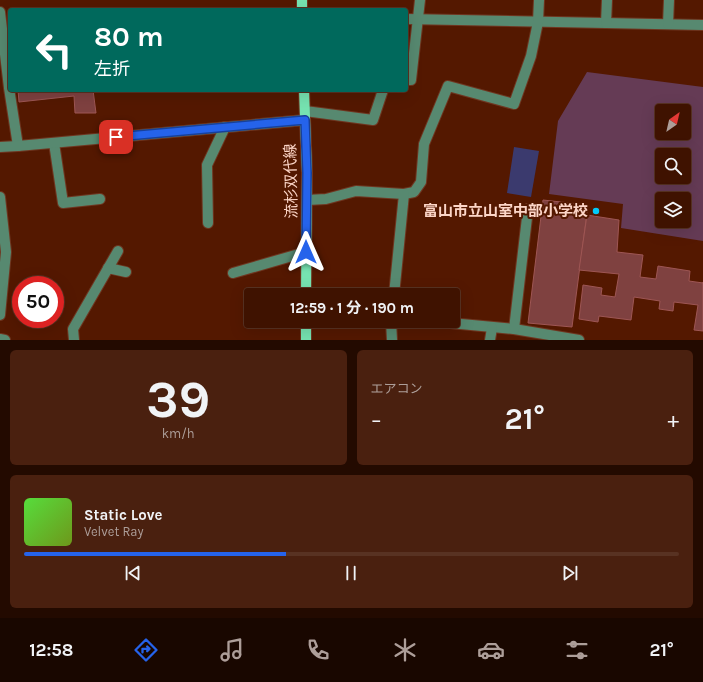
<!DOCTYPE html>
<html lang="ja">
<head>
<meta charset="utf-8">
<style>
  body { margin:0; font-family:Karla,"Noto Sans JP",sans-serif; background:#4a200f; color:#f1f3f6; height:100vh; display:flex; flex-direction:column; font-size:15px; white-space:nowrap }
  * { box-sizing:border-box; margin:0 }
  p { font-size:13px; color:#ad9e99 }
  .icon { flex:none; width:22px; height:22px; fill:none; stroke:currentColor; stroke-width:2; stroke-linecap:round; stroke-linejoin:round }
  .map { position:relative; height:340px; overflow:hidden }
  .drawer { display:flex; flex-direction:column; gap:10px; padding:10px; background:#230a00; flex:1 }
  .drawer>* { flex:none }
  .banner { position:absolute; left:8px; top:8px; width:400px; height:84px; border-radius:4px; box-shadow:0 4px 16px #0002,0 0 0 1px #583222; background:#00695c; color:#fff; overflow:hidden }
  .needle { width:26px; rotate:34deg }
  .buttons { position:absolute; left:655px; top:104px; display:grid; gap:8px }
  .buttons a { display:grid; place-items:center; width:36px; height:36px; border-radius:4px; background:#3f1200; box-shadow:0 4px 16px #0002,0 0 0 1px #583222; font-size:20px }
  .speed { position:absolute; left:12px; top:276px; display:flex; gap:8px; font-size:20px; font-weight:700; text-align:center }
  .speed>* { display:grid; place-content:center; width:52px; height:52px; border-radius:50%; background:#3f1200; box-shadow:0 4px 16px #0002,0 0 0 1px #583222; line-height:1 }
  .speed .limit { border:6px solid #d22; background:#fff; color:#111 }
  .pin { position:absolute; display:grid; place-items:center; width:34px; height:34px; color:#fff; margin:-17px; border-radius:8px; box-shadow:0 2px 6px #0006 }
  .me { position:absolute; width:44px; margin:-22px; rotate:0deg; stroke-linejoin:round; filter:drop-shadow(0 0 3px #0008) }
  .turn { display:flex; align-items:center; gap:14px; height:84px; padding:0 20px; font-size:18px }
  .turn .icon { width:52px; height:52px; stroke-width:2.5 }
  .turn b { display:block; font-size:28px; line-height:34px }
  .big { font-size:30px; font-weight:700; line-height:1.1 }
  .drawer .tile { flex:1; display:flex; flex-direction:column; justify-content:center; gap:6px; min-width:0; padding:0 14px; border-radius:6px; background:#4a200f }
  .drawer .dial { align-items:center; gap:0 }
  .dial b { font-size:52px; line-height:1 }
  .song { display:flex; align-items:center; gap:12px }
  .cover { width:48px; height:48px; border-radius:6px; background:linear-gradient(135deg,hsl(110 70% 55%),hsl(80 70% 35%)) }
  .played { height:4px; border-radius:2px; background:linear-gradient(90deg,#2563eb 40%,#583222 40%) }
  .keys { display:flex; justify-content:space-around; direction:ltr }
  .heat { display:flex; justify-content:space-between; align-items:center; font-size:22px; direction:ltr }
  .drawer .tiles { flex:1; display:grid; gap:10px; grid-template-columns:1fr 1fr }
  .tile:last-child { grid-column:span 2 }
  .trip { position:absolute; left:244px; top:288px; width:216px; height:40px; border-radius:4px; background:#3f1200; box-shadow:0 4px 16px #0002,0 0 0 1px #583222; font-weight:700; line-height:40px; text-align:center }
  .dock { display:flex; height:64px; justify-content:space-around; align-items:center; background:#190700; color:#ad9e99 }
  .dock .icon { width:28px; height:28px }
  .dock .selected { color:#2563eb }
  .dock b { font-size:18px; color:#f1f3f6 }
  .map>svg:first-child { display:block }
  .green { fill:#653b55; fill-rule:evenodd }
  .water { fill:#3b3a6e }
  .building { fill:#7f4140; stroke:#9e5654 }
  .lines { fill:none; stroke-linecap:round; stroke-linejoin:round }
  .minor-casing { stroke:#6f3620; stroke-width:12 }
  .major-casing { stroke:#6f3620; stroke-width:12 }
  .minor { stroke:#578970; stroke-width:10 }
  .major { stroke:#76e3b1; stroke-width:10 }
  .route-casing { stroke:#184099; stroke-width:10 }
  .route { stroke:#2563eb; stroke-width:7 }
  .poi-dot { fill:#02cbf9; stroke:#541800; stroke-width:1.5 }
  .labels { text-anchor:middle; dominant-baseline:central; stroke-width:4; stroke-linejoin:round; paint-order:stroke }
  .street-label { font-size:15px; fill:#fcd5c7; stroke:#541800 }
  .poi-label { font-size:15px; font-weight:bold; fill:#fcd5c7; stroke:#541800; text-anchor:end }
</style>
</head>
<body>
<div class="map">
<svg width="703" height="340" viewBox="0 0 703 340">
  <rect width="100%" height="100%" fill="#541800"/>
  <path class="green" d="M587 72 703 87V241L621 228 623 204 549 194 558 121ZM662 111H684V133H662ZM662 155H684V177H662ZM662 199H684V221H662Z"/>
  <polygon class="water" points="514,147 539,151 531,197 507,193"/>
  <g class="building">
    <polygon points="18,90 93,90 96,113 75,113 74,96 19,102"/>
    <polygon points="543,200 588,205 572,327 528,323"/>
    <polygon points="587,215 619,220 617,252 643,255 640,277 656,279 658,266 690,271 689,281 703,283 703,282 703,331 694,330 698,305 674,302 673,311 659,309 660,301 634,297 631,320 599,316 598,322 579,319 583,285 602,288 601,295 615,297 619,274 579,270"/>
  </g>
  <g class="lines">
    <g class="minor-casing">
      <g id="minor">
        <polyline points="0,12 9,88 18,146"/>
        <polyline points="406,19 703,25"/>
        <polyline points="606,23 607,0"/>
        <polyline points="668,24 669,0"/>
        <polyline points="406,80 411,80 420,0"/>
        <polyline points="305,111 373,120 383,90"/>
        <polyline points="54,143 63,203 100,199"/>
        <polyline points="0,147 18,146 305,120"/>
        <polyline points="404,194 414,192 421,182 424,144 448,86 514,104 531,56 538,22 539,0"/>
        <polyline points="0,197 6,252 0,315"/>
        <polyline points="307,200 326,199 356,191 404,194 394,295"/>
        <polyline points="208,223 207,165 225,127"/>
        <polyline points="108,268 126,272"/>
        <polyline points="233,273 306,252"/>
        <polyline points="391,321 392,340"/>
        <polyline points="429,321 514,329 579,340"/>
        <polyline points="514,329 528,209"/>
        <polyline points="0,339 5,340"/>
        <polyline points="74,340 73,329 118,251"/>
        <polyline points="490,340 492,328"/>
      </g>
    </g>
    <g class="major-casing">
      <g id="major">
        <polyline points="302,0 302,10"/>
        <polyline points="304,90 307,173 306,295"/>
        <polyline points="306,340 306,321"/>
      </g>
    </g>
    <use href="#minor" class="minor"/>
    <use href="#major" class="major"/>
  </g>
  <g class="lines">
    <g class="route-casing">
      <polyline id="route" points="116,137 305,120 307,173 306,252"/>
    </g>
    <use href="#route" class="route"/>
  </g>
  <circle class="poi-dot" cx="596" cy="211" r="4"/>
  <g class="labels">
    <g class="street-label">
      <text transform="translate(291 181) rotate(-91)">流杉双代線</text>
    </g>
    <g class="poi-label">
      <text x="588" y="211">富山市立山室中部小学校</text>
    </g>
  </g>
</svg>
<div class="buttons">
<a><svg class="needle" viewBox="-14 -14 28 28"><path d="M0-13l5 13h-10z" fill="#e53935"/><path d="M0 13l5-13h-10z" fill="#ad9e99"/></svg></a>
<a><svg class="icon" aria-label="search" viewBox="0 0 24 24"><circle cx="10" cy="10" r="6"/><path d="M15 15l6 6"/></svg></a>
<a><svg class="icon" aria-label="layers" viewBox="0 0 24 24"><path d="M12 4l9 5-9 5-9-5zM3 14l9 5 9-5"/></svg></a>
</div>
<div class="speed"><div class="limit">50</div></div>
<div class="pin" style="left:116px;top:137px;background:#d93025"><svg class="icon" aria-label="arrive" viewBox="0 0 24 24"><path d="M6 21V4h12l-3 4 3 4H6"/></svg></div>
<svg class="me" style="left:306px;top:252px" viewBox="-20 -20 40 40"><path d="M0-17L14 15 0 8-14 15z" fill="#2563eb" stroke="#fff" stroke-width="4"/></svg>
<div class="trip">12:59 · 1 分 · 190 m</div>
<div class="banner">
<div class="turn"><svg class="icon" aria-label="left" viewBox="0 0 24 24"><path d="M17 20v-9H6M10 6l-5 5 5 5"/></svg><div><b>80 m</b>左折</div></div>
</div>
</div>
<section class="drawer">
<div class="tiles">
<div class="tile dial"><b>39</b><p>km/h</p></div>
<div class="tile"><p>エアコン</p>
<div class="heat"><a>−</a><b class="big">21°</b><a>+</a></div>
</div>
<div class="tile">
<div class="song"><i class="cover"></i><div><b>Static Love</b><p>Velvet Ray</p></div></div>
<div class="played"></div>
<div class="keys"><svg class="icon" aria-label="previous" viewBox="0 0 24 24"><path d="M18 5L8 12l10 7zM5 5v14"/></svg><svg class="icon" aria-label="pause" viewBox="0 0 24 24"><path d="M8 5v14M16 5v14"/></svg><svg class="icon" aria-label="next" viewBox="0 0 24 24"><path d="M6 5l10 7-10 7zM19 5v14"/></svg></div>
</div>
</div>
</section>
<nav class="dock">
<b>12:58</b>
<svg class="icon selected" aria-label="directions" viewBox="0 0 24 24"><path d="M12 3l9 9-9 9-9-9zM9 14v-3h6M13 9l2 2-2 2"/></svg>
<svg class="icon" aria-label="music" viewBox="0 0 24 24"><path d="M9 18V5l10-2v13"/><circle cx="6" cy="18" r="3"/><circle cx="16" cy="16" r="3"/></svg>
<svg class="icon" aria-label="phone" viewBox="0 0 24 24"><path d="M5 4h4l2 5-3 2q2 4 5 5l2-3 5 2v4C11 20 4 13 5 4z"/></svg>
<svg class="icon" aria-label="climate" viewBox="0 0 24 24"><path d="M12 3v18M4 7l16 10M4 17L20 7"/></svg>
<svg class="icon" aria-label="car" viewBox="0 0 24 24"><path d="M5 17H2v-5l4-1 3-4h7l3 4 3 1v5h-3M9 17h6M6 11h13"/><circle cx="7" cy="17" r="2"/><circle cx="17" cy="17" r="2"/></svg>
<svg class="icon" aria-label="filters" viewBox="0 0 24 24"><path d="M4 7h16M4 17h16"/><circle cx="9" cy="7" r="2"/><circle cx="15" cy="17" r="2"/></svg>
<b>21°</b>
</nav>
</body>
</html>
